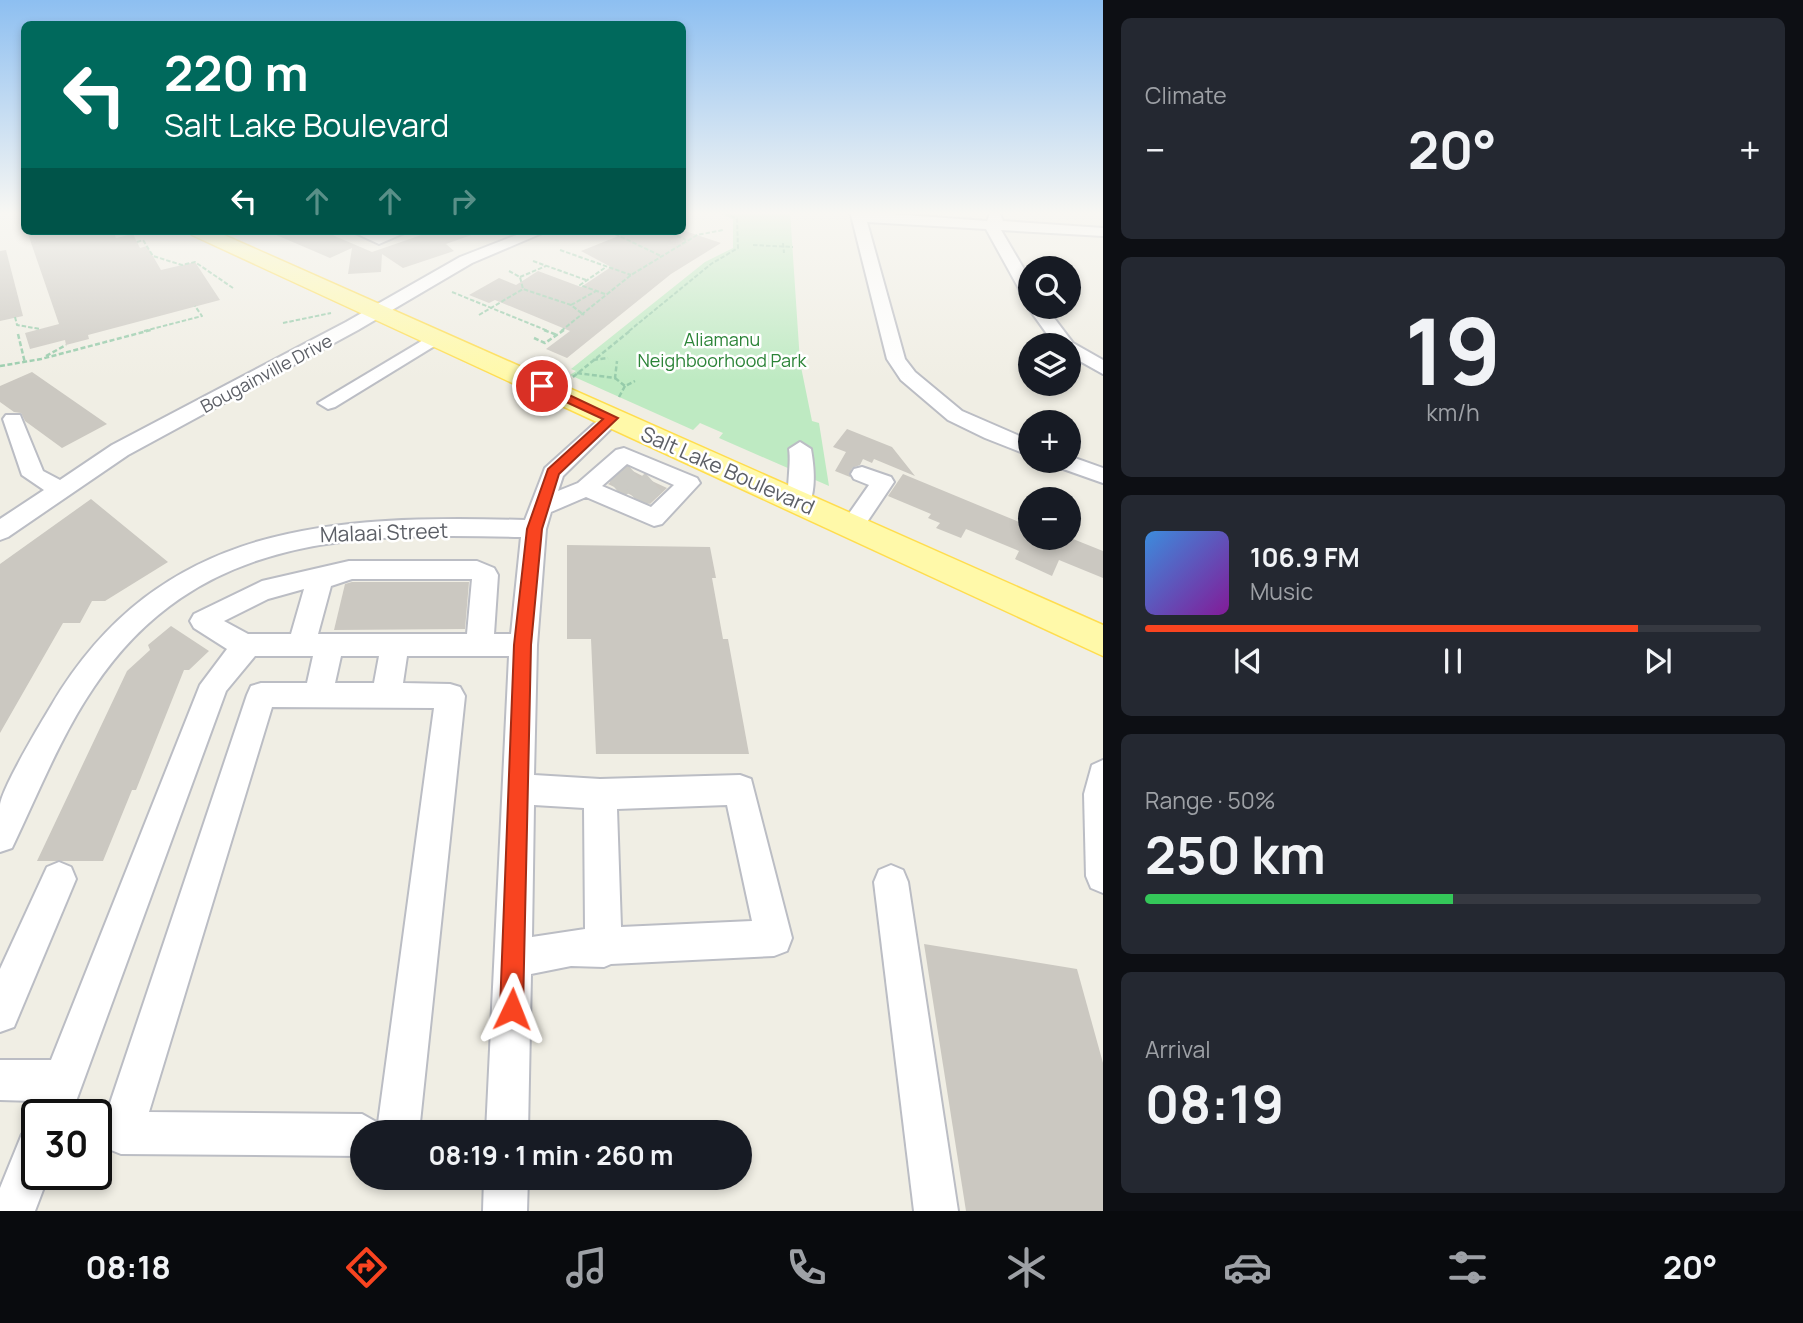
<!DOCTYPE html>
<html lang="en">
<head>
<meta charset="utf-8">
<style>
  body { margin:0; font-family:Manrope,sans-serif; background:#242831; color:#f1f3f6; height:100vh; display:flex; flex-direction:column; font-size:26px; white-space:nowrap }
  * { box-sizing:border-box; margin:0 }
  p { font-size:23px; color:#9ea1a6 }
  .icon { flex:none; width:38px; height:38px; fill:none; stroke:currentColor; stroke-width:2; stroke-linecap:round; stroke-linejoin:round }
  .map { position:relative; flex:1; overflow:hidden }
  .details { display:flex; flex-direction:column; gap:18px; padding:18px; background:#0d0f14; width:700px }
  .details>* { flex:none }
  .top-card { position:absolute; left:21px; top:21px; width:665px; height:214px; border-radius:10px; box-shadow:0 4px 10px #0003; background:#00695c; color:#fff; overflow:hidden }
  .tools { position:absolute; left:1018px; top:256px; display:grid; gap:14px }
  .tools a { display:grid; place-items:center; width:63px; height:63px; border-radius:50%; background:#171b24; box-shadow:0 4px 10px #0003; font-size:35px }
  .speed { position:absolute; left:21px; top:1099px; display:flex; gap:14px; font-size:35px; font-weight:700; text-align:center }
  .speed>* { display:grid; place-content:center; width:91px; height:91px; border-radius:50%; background:#171b24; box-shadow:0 4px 10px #0003; line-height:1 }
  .speed .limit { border:4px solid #111; border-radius:10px; background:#fff; color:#111 }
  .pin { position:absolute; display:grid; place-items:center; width:60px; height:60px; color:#fff; margin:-30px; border:4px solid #fff; border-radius:50%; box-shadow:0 2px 7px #0007 }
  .me { position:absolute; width:77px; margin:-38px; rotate:2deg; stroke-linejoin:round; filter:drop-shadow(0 0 5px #0008) }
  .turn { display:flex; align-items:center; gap:24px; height:147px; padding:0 28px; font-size:32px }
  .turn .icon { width:91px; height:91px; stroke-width:2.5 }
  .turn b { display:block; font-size:49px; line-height:60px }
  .lanes { display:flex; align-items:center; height:66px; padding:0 28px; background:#0003; justify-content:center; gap:35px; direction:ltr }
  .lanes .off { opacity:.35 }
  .big { font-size:52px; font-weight:700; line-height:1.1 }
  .details .widget { flex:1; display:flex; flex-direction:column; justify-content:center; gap:10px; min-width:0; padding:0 24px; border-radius:10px; background:#242831 }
  .details .dial { align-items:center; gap:0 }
  .dial b { font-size:91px; line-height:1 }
  .song { display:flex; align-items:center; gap:21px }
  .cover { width:84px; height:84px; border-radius:10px; background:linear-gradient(135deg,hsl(210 70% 55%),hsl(290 70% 35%)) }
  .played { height:7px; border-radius:4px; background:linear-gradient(90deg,#f94420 80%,#363941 80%) }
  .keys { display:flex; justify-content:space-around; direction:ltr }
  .heat { display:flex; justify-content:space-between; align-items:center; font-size:38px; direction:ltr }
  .charge { height:10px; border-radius:5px; background:linear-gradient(90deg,#34c759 50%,#363941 0) }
  .trip { position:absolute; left:350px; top:1120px; width:402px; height:70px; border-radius:35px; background:#171b24; box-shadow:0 4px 10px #0003; font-weight:700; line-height:70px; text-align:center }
  .tabs { display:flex; height:112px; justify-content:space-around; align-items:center; background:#090b0e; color:#9ea1a6 }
  .tabs .icon { width:49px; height:49px }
  .tabs .selected { color:#f94420 }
  .tabs b { font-size:32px; color:#f1f3f6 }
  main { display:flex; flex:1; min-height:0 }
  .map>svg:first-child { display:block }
  .green { fill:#beeac2 }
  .building { fill:#cbc8c1 }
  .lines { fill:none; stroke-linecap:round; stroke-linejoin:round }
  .minor-tunnel-far1 { stroke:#cbcac4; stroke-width:20; stroke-dasharray:20 10; stroke-linecap:butt }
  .minor-tunnel { stroke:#cbcac4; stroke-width:25; stroke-dasharray:25 12; stroke-linecap:butt }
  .minor-casing { stroke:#bbbdc4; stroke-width:4 }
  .major-casing { stroke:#ffdd4e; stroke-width:3 }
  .path-far1 { stroke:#96cbaa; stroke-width:2; stroke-dasharray:4.5 2; stroke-linecap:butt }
  .path { stroke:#96cbaa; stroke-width:2.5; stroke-dasharray:5 2.5; stroke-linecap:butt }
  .minor { fill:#fff; fill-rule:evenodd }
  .major { fill:#fff9a9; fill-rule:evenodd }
  .route { fill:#f94420; stroke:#a22c15; stroke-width:2 }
  .labels { text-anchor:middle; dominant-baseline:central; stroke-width:5; stroke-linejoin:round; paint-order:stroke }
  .far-park-label { font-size:18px; fill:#2c8438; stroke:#fff }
  .far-street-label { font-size:18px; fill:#5c5f66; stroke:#fff }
  .street-label { font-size:21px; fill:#5c5f66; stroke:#fff }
</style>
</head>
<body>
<main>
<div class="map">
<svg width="1103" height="1211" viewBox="0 0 1103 1211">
  <rect width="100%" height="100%" fill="#f0eee4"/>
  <polygon class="green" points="714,211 790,211 800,362 812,421 819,423 829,486 719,438 723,433 700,423 693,430 570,375 576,371 571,369 705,262 733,248 733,219"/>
  <g class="building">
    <polygon points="27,231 113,231 116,238 133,234 140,248 147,246 161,270 195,262 220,300 88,335 89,339 66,345 65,340 30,349 25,333 59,324"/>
    <polygon points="267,231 323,231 372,252 433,231 477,233 446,244 454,251 403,268 382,254 381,272 348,274 352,248 330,258"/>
    <polygon points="631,231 685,231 721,243 671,274 567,358 546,349 570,331 495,300 489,303 469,295 499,278 516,285 538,271 581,287 611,267 581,251"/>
    <polygon points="6,250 23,316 0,321 0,251"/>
    <polygon points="32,372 107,424 62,448 25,421 21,413 14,412 0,402 0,386"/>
    <polygon points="847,429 892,447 915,476 874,459 872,463 863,459 860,465 852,468 850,477 835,471 846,452 833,447"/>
    <polygon points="627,468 654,482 667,488 650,504 608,484"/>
    <polygon points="903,474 1031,527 1031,537 1068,537 1103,551 1103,578 1059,560 1052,576 1015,559 1019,551 966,529 961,538 936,528 940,523 928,518 931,514 888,496"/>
    <polygon points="91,499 168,562 105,601 92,601 80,623 63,623 0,733 0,564"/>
    <polygon points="567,545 710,547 716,578 712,578 723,639 728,639 749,754 596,754 591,639 567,639"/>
    <polygon points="352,582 469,582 465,629 334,630 345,584"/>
    <polygon points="171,626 209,651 189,670 184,670 136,790 132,790 103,861 37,861 127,671 150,650 148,645"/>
    <polygon points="924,944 1077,969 1103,1063 1103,1211 966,1211"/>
  </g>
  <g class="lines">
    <polyline class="minor-tunnel-far1" points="622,482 634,472"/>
    <g class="minor-tunnel">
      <polyline points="615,488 624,481"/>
      <polyline points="635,499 654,482"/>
    </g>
    <g class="minor-casing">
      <g id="minor">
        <polygon points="850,211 987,221 990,214 1000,214 1003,221 1103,228 1103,236 1001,230 1031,281 1031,301 1023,296 986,229 867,222 905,359 915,372 962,411 1031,441 1031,456 985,438 948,420 901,380 887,359"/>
        <polygon points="351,231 379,234 409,231 379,244"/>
        <polygon points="527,231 547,231 472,263 358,330 128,455 8,537 0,540 0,519 44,490 22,475 3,419 6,415 20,415 43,471 60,480 112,445 346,322 460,257"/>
        <polygon points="1030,302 1031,306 1045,306 1073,343 1103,360 1103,374 1069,355 1069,345 1055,345 1027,306"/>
        <polygon points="435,333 441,334 444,338 441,342 335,407 328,409 318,403"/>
        <path d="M612 412 622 418 563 476 558 491 578 483 616 450 624 448 697 478 700 483 662 524 654 526 586 497 551 512 546 529 537 645 534 775 600 779 740 775 751 779 792 938 787 951 774 956 611 964 604 967 571 966 531 974 528 1132H486L509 656H407L403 683 450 684 460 687 465 696 419 1132H362V1156L121 1154 106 1148 100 1133 247 695 251 686 261 683H307L313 656H255L226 691 71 1115H37V1174H49L35 1211H0V1188L22 1134 35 1129 29 1115 35 1101 0 1100V1060H51L200 685 227 649 194 628 190 621 194 614 262 581 349 561H477L494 568 498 575 494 634H511L521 537C354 533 197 533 94 687 60 737 38 794 12 848L0 852C0 837 0 820 0 805 2 788 40 724 51 706 160 521 333 515 525 520L545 468 605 414ZM627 464 674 485 651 507 602 486ZM352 579H472L467 634H318L331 586ZM304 589 291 634H248L224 621 268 599ZM341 656H379L374 683H335ZM272 707 434 708 378 1123 362 1114 149 1112ZM534 805 584 808 585 929 532 937ZM727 805 752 921 621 927 617 809Z"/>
        <path d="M800 442 811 449C814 466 817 492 807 508H791C784 497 792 465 789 449Z"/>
        <polygon points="1069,456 1103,468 1103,483 1052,465 1049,460 1069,460"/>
        <polygon points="862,467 891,477 894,482 861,531 853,533 845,531 841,525 869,485 854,479 851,474 854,469"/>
        <polygon points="1103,760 1103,893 1091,888 1086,876 1084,794 1092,765"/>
        <polygon points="59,862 71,867 76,879 14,1027 0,1032 0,969 47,867"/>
        <polygon points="891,865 903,870 908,882 958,1211 914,1211 874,882 879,870"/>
        <polygon points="484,1178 528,1178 527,1211 483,1211"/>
      </g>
    </g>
    <g class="major-casing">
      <polygon id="major" points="189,231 215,231 1103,625 1103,656 192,235"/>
    </g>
    <g class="path-far1">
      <polyline points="609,231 661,256"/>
      <polyline points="665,231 686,240"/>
      <polyline points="137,242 143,240 153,256 182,265 195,262 233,288"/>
      <polyline points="783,243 784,253"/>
      <polyline points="753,245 793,247"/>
      <polyline points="560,250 631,275"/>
      <polyline points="533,261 586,280"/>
      <polyline points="509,271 520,277 523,289"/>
      <polyline points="520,277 546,266"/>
      <polyline points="452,292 548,331"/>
      <polyline points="605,294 580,285 606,267"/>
      <polyline points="571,305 596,291"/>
      <polyline points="479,315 523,289 571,305 584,315"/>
      <polyline points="15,317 17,325 40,329"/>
      <polyline points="283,323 331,313"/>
      <polyline points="144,331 202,316 195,306"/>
      <polyline points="561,331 631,275 697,235 723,230"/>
      <polyline points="629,331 711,264 738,248 737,219 723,211"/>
    </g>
    <g class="path">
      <polyline points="544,330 557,335"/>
      <polyline points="18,334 25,363"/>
      <polyline points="534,338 545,343 564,330"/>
      <polyline points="46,356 66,345"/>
      <polyline points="593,360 608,358"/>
      <polyline points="0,366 41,359 151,330"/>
      <polyline points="577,373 615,378 617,361"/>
      <polyline points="573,377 631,330"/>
      <polyline points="615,378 625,386 635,381"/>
      <polyline points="619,397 625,386"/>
    </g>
    <use href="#minor" class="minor"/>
    <use href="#major" class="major"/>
  </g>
  <linearGradient id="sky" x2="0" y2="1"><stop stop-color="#8dbff1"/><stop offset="0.56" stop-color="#f8f7f3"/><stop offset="1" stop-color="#f8f7f3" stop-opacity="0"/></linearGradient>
  <rect width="1103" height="380" fill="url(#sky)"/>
  <polygon class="route" points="538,384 546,384 618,418 559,474 542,529 531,645 523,1009 520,1017 512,1020 503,1017 500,1009 514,645 527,529 548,469 603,419 538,389"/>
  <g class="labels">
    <g class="far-park-label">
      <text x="722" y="339">Aliamanu<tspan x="722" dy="21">Neighboorhood Park</tspan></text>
    </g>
    <g class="far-street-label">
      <text transform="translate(266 373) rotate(-28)">Bougainville Drive</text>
    </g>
    <g class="street-label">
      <text transform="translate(728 470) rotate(24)">Salt Lake Boulevard</text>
      <text transform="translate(384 532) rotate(-2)">Malaai Street</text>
    </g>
  </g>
</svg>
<div class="tools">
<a><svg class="icon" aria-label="search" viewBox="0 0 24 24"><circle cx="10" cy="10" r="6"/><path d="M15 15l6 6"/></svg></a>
<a><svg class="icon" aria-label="layers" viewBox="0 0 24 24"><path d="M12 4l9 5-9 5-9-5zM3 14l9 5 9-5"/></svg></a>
<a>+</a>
<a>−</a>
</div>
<div class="speed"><div class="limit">30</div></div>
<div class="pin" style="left:542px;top:386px;background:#d93025"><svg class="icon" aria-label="arrive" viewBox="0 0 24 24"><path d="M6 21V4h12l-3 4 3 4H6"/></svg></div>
<svg class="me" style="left:512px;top:1009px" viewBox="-20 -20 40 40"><path d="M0-17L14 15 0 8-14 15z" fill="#f94420" stroke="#fff" stroke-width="4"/></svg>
<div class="trip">08:19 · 1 min · 260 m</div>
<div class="top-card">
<div class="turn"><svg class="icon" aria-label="left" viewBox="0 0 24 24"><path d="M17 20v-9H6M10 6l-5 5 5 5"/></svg><div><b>220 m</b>Salt Lake Boulevard</div></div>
<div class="lanes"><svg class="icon" aria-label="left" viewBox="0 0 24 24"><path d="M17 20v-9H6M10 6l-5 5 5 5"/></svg><svg class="icon off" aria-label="ahead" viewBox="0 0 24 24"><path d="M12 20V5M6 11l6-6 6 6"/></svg><svg class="icon off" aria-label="ahead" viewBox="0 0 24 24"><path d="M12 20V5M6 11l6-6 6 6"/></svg><svg class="icon off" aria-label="right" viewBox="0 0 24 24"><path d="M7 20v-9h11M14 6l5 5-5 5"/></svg></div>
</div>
</div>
<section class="details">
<div class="widget"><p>Climate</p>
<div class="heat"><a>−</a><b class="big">20°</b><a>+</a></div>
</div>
<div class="widget dial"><b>19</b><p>km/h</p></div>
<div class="widget">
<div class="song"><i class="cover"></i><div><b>106.9 FM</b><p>Music</p></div></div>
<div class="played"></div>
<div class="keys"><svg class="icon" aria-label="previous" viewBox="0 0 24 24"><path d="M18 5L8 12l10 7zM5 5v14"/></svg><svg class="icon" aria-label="pause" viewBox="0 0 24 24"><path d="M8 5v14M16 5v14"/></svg><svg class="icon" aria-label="next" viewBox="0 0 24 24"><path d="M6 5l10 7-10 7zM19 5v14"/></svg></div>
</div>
<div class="widget"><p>Range · 50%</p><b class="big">250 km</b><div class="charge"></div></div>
<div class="widget"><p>Arrival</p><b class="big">08:19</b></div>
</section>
</main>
<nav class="tabs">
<b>08:18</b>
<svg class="icon selected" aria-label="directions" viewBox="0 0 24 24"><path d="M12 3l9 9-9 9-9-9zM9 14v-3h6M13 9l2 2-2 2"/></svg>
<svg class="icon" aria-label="music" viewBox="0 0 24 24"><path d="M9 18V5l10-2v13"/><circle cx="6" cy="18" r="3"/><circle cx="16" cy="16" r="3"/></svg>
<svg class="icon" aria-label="phone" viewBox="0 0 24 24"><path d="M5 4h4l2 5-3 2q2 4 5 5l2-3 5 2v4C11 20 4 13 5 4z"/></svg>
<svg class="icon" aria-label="climate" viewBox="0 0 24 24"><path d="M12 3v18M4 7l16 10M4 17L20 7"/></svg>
<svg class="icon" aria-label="car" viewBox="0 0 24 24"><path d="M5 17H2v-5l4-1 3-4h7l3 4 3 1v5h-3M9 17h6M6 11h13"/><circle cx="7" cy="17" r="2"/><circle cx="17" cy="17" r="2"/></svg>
<svg class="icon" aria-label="filters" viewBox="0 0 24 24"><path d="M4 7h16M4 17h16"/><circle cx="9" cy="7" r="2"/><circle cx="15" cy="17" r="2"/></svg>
<b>20°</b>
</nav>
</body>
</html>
